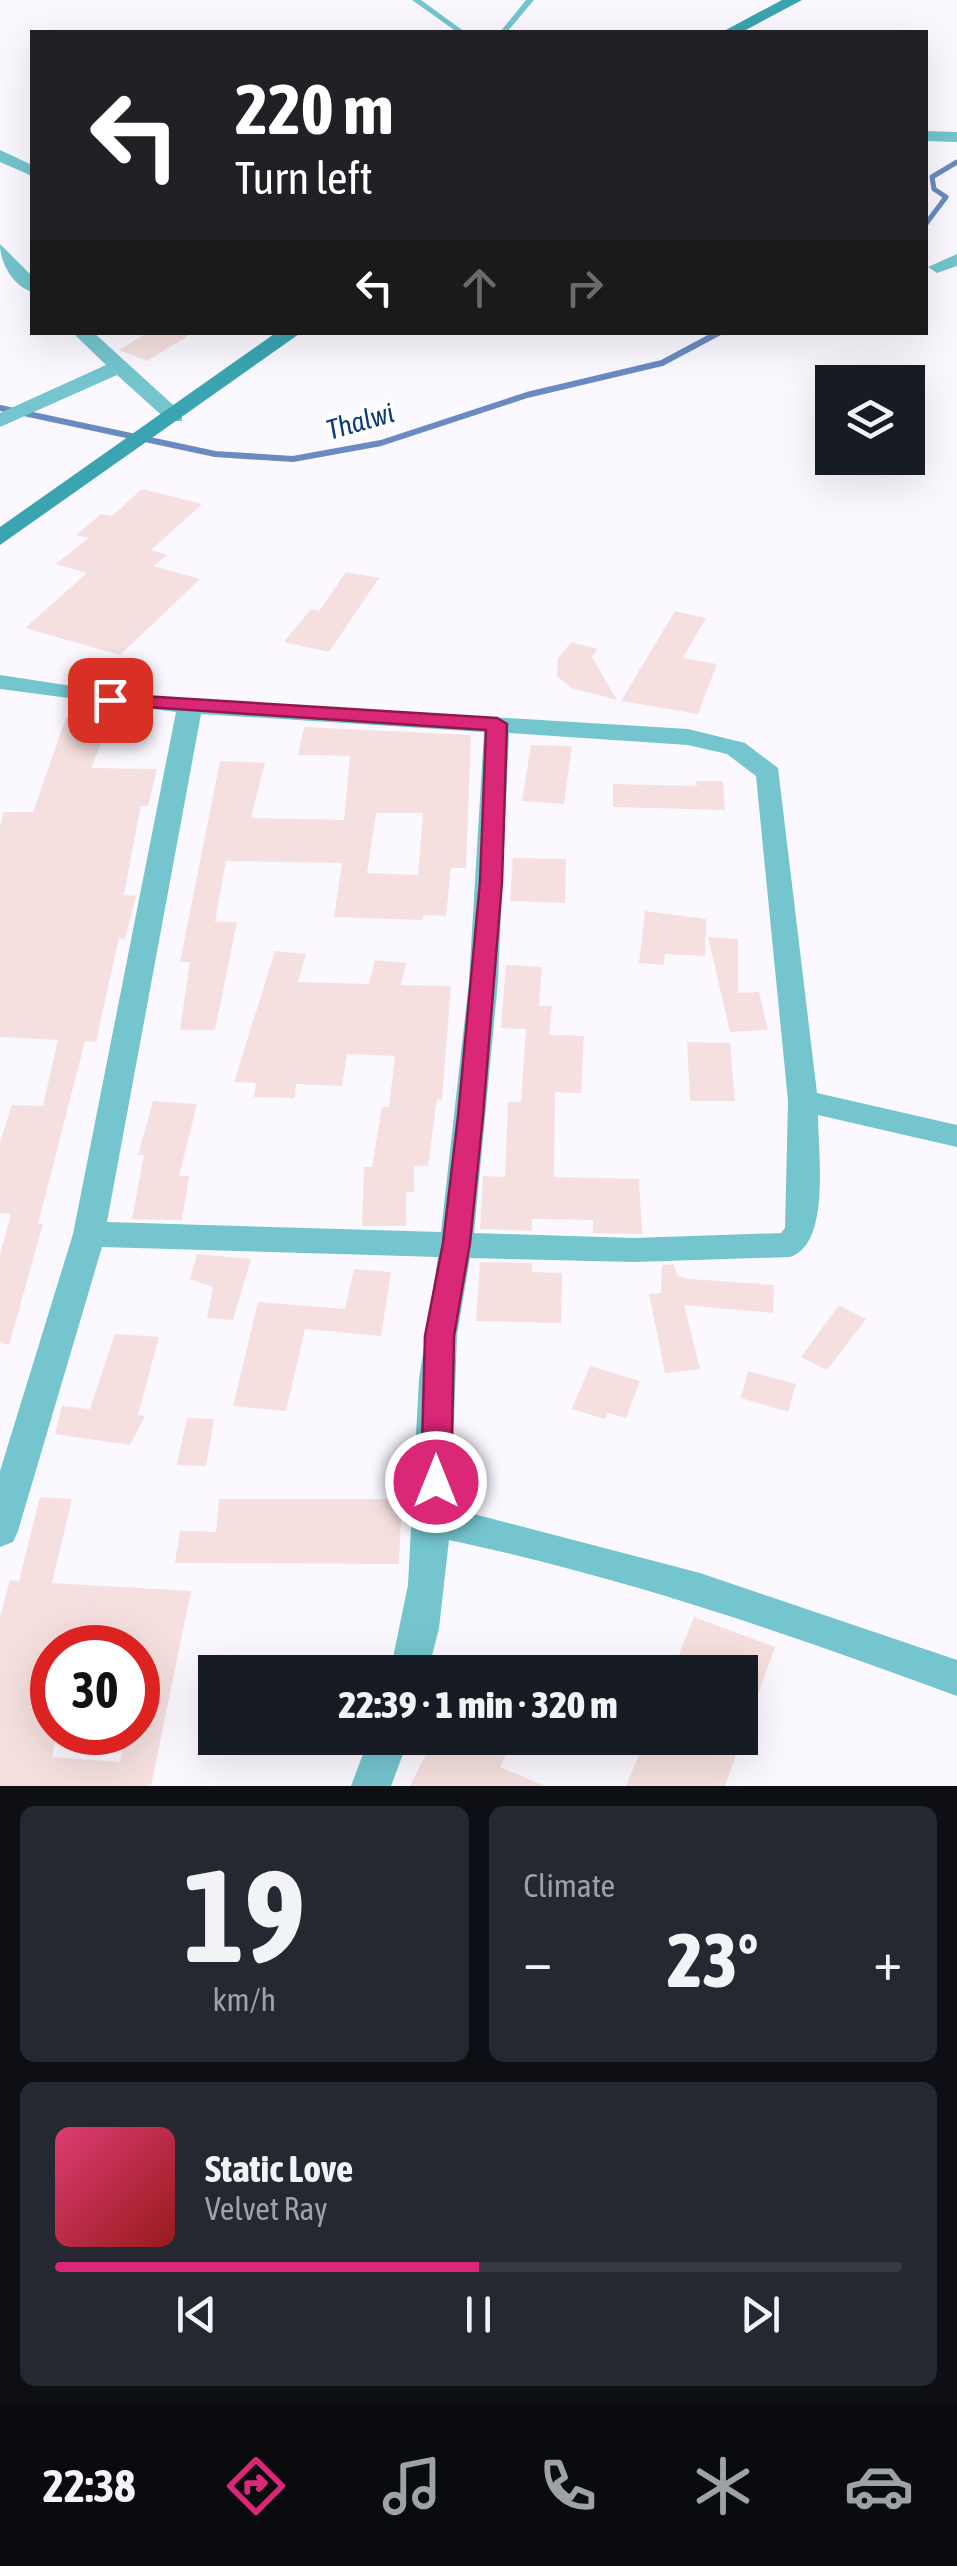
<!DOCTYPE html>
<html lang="en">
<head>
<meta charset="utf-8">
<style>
  body { margin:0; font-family:"Asap Condensed",sans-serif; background:#242831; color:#f1f3f6; height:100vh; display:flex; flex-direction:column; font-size:38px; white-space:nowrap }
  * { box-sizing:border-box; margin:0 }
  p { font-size:32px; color:#9ea1a6 }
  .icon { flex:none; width:55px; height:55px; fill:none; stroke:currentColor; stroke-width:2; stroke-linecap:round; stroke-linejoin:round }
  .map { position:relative; height:1786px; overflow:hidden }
  .drawer { display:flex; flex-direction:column; gap:20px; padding:20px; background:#0d0f14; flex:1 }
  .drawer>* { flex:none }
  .guide { position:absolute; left:30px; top:30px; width:898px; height:305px; border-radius:0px; box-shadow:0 10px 40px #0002; background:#202124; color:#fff; overflow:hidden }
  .buttons { position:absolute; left:815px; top:365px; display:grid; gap:20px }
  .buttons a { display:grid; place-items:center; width:110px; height:110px; border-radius:0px; background:#171b24; box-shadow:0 10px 40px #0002; font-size:50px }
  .speed { position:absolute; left:30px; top:1625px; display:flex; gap:20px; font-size:50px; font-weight:700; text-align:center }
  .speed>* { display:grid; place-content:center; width:130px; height:130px; border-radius:50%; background:#171b24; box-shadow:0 10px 40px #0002; line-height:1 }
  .speed .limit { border:15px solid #d22; background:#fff; color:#111 }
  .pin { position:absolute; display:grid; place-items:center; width:85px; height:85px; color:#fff; margin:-42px; border-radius:20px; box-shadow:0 5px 15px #0006 }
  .me { position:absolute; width:110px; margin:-55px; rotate:0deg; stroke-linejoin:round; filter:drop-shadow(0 0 8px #0008) }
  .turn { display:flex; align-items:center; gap:35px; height:210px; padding:0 40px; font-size:45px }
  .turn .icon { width:130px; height:130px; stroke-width:2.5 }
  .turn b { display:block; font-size:70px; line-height:85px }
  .lanes { display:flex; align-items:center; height:95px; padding:0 40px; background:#0003; justify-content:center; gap:50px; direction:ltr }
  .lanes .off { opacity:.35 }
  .big { font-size:75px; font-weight:800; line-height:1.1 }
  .drawer .card { flex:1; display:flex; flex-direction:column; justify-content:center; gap:15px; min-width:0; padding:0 35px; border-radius:15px; background:#242831 }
  .drawer .dial { align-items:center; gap:0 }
  .dial b { font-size:130px; line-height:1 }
  .song { display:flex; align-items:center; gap:30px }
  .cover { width:120px; height:120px; border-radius:15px; background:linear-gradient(135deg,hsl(340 70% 55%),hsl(0 70% 35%)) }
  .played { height:10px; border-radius:5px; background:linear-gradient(90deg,#db2777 50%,#363941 50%) }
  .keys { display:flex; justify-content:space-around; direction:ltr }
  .heat { display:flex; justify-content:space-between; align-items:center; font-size:55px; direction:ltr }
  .drawer .tiles { flex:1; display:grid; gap:20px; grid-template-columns:1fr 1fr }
  .card:last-child { grid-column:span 2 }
  .trip { position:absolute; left:198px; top:1655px; width:560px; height:100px; border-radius:0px; background:#171b24; box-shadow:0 10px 40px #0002; font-weight:800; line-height:100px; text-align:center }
  .tab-bar { display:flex; height:160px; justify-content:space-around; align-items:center; background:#090b0e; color:#9ea1a6 }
  .tab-bar .icon { width:70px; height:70px }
  .tab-bar .active { color:#db2777 }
  .tab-bar b { font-size:45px; color:#f1f3f6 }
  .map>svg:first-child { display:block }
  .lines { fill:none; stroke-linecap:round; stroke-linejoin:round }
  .stream-far1 { stroke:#6a8bc1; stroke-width:5 }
  .stream { stroke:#6a8bc1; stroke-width:6 }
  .building { fill:#f5e0df; fill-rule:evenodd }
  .lane { fill:#74c5ce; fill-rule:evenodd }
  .street { fill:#74c5ce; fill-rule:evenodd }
  .secondary { fill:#3aa5b1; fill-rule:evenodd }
  .route { fill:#db2777; stroke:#8e194d; stroke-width:2.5 }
  .labels { text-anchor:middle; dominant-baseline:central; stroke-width:8; stroke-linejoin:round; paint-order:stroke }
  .far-water-label { font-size:28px; font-style:italic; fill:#0d3c7b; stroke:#fff }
</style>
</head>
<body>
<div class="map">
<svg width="957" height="1786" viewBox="0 0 957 1786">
  <rect width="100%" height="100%" fill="#fbf9ff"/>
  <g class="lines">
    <polyline class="stream-far1" points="925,225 946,197 934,189 932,177 957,162"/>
    <polyline class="stream" points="0,408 215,454 293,459 381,443 527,395 662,363 720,332"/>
  </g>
  <g class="building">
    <polygon points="149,332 194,332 147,361 119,350"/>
    <polygon points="142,489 202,504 151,550 167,555 153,566 200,579 120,655 25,628 87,573 56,564 89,538 76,535 101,514 112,516"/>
    <polygon points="346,572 379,578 329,652 284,642 311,609 319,611"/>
    <polygon points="675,611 706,618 683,658 717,664 698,714 621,701"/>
    <polygon points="571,642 598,649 592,657 617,700 571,688 557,676 558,659"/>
    <polygon points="66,718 110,721 91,768 157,769 148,806 141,806 132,851 124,895 136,896 125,939 119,938 96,1042 85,1041 38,1224 43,1224 9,1345 0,1343 0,1255 11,1214 0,1213 0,1142 12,1105 43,1106 58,1040 0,1037 0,827 4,812 33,812"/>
    <path d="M304 727 471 735 466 868H451L446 916 423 915V920L334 917 342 863 226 861 215 922H237L215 1030H180L190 962H180L220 761 265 763 251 818 344 820 350 756 298 755ZM376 813H423L418 875 367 873Z"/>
    <polygon points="531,745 572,746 564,804 522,801"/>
    <polygon points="696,781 723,781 725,810 613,807 613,784 697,786"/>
    <polygon points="513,858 566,859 565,903 510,901"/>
    <polygon points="645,911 706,919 705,956 665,954 664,965 639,963"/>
    <polygon points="708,937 738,939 738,993 759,992 768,1030 730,1032"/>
    <polygon points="275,951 306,954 298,982 369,984 375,960 406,963 401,985 451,986 442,1100 437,1099 428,1166 414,1166 414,1192 406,1192 406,1226 362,1226 364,1167 372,1167 382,1107 389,1107 395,1056 347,1054 342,1086 296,1084 295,1098 254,1097 256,1083 234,1082"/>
    <polygon points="506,965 542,967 539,1006 552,1006 549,1035 584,1036 581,1093 555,1092 554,1177 639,1179 642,1234 593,1233 593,1220 532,1219 532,1231 480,1229 483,1176 505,1177 508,1102 521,1102 526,1029 501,1028"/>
    <polygon points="687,1042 730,1043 735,1101 690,1101"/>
    <polygon points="153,1101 197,1104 179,1176 189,1176 182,1220 132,1219 144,1155 138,1155"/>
    <polygon points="197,1254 251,1259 233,1320 207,1318 213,1287 190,1279"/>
    <polygon points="480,1262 532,1263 532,1272 562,1273 561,1323 476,1321"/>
    <polygon points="674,1264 677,1276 690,1279 774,1285 773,1313 684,1305 700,1369 665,1373 649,1294 661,1293 662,1265"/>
    <polygon points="354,1269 391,1272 381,1336 305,1329 286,1411 233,1406 258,1302 345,1309"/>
    <polygon points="839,1305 866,1319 827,1370 801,1357"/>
    <polygon points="115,1334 159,1337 138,1415 145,1416 130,1445 55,1434 62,1406 90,1409"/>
    <polygon points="590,1366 640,1381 626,1418 608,1413 605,1419 572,1409"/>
    <polygon points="748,1371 796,1384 788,1412 741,1398"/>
    <polygon points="187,1418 214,1419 206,1466 177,1465"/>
    <path d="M40 1497 72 1499 52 1583 191 1591 151 1786H0V1617L10 1580 19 1581ZM52 1648H138V1732H126L120 1762 52 1757 57 1732H52Z"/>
    <polygon points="219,1499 402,1499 399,1564 175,1563 180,1531 216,1532"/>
    <polygon points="694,1617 775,1647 743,1736 740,1672 672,1672"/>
    <polygon points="434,1738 513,1738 500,1767 545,1786 410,1786"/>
    <polygon points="646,1738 742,1738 725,1786 626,1786"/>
  </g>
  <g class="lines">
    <g class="lane">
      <polygon points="412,0 421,0 465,32 457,32"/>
      <polygon points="526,0 534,0 507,32 500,32"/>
    </g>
    <g class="street">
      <polygon points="925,131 957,132 957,142 925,141"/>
      <polygon points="0,150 32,165 32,176 0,162"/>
      <path d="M0 244 32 276V292C13 286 0 263 0 244Z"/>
      <polygon points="957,254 957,266 937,273 928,267"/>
      <polygon points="72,332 93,332 182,413 182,421 168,421 117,375 0,427 0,413 106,365"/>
      <path d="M0 675 131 695 688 729 745 743 778 768 817 1093 957 1125V1147L818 1115C818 1153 831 1244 790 1257L634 1262 470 1258 457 1335 451 1508 700 1573 957 1660V1696C790 1634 623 1577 449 1540L439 1628 428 1672H390L408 1585 419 1379 438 1257 102 1247 18 1531 13 1542 0 1547V1471L73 1234 176 712 0 689ZM201 714 484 732 469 981 441 1232 107 1222ZM509 733 688 745 727 754 756 776 788 1101 785 1228 781 1233 634 1238 474 1233 498 981Z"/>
      <polygon points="369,1738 409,1738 391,1786 351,1786"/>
    </g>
    <g class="secondary">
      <polygon points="782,0 802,0 742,32 722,32"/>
      <polygon points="277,332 302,332 0,545 0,527"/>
    </g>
  </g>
  <polygon class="route" points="110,694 497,718 507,724 502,882 483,1116 470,1243 454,1336 451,1482 446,1490 436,1494 425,1490 421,1482 425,1336 443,1243 458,1116 480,882 486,730 103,704 100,700"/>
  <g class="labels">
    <g class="far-water-label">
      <text transform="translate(360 421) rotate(-16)">Thalwi</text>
    </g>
  </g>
</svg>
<div class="buttons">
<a><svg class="icon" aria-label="layers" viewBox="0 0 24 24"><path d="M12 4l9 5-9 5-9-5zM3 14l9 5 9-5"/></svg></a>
</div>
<div class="speed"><div class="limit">30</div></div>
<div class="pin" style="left:110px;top:700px;background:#d93025"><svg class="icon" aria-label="arrive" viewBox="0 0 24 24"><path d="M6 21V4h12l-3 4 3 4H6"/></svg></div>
<svg class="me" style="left:436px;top:1482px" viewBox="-20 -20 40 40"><circle r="17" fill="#db2777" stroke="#fff" stroke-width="3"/><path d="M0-11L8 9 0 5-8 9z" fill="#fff"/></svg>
<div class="trip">22:39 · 1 min · 320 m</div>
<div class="guide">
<div class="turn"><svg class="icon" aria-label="left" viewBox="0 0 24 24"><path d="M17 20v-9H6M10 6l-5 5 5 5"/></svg><div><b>220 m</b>Turn left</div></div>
<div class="lanes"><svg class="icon" aria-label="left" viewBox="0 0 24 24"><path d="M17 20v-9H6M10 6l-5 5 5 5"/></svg><svg class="icon off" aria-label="ahead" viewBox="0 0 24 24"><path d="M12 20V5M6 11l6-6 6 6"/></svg><svg class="icon off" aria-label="right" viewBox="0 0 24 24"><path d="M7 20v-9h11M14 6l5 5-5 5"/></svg></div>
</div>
</div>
<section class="drawer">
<div class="tiles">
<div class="card dial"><b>19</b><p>km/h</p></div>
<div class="card"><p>Climate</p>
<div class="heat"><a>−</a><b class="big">23°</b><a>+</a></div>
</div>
<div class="card">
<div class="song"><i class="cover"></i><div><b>Static Love</b><p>Velvet Ray</p></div></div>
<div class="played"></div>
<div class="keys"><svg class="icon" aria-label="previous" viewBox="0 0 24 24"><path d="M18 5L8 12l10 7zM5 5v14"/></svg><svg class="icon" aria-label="pause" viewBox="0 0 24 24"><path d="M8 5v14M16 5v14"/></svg><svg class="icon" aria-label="next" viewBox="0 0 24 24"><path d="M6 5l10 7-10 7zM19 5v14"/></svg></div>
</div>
</div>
</section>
<nav class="tab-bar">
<b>22:38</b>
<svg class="icon active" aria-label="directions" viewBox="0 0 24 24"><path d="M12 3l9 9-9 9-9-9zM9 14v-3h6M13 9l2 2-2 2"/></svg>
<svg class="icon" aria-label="music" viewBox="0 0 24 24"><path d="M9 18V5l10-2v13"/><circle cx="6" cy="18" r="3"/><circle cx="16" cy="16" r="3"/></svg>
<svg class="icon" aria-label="phone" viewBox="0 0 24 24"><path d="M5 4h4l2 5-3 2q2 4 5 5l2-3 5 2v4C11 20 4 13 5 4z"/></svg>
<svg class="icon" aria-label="climate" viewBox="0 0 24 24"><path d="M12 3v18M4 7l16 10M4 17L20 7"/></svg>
<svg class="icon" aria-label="car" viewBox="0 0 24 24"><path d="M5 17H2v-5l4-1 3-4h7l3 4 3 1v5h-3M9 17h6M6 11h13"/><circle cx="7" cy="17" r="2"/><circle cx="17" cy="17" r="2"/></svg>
</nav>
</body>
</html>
